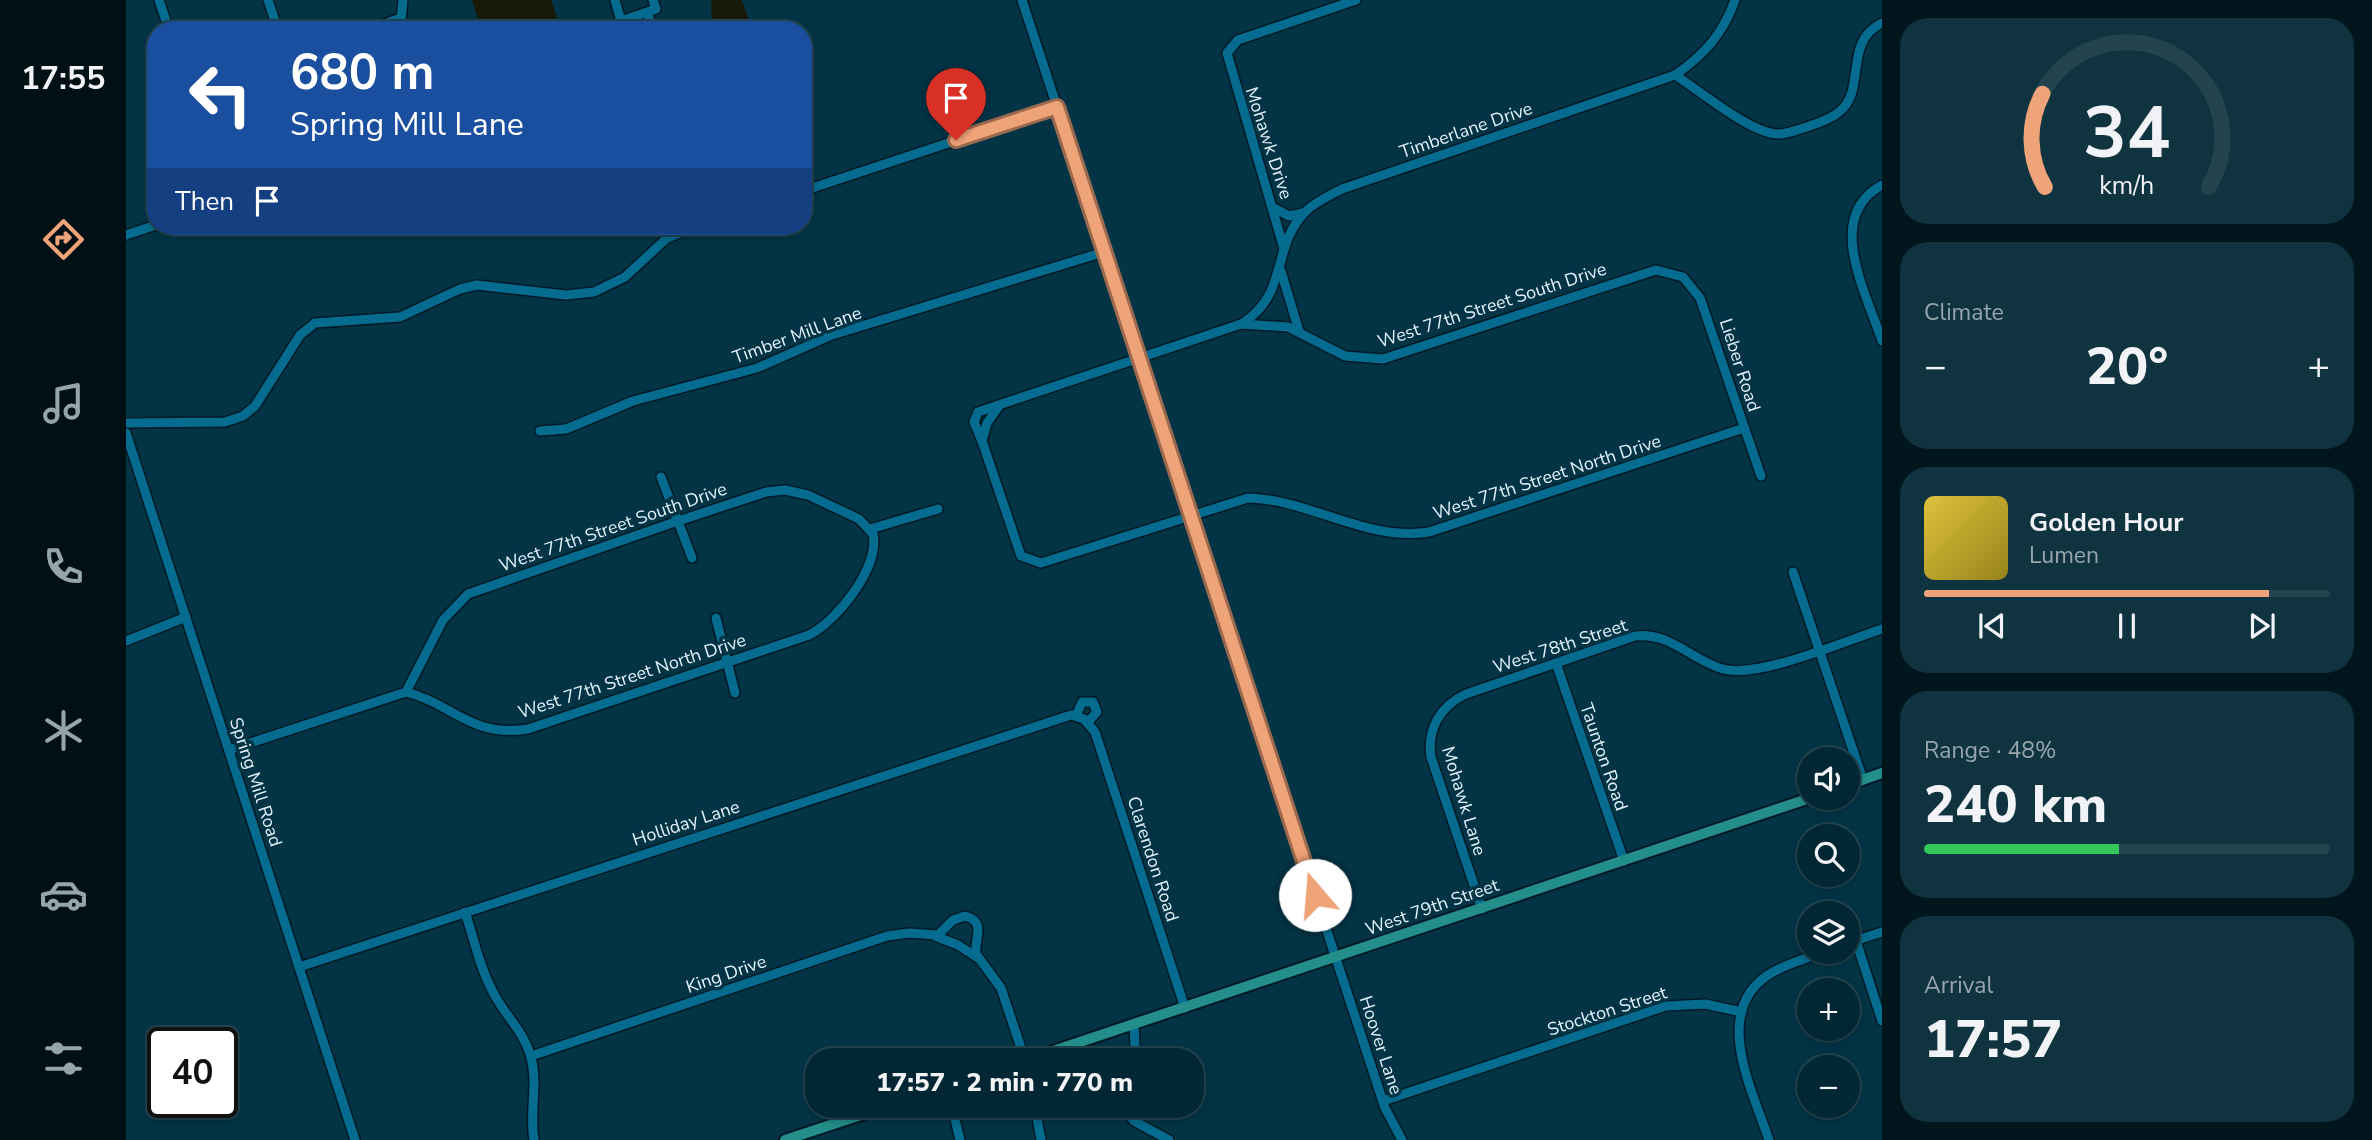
<!DOCTYPE html>
<html lang="en">
<head>
<meta charset="utf-8">
<style>
  body { margin:0; font-family:"Nunito Sans",sans-serif; background:#103340; color:#f1f3f6; height:100vh; display:flex; flex-direction:column; font-size:26px; white-space:nowrap }
  * { box-sizing:border-box; margin:0 }
  p { font-size:23px; color:#96a5ac }
  .icon { flex:none; width:38px; height:38px; fill:none; stroke:currentColor; stroke-width:2; stroke-linecap:round; stroke-linejoin:round }
  .map { position:relative; flex:1; overflow:hidden }
  .panel { display:flex; flex-direction:column; gap:18px; padding:18px; background:#01151d; width:490px }
  .panel>* { flex:none }
  .banner { position:absolute; left:21px; top:21px; width:665px; height:214px; border-radius:28px; box-shadow:0 4px 10px #0003,0 0 0 2px #23444f; background:#1a4fa0; color:#fff; overflow:hidden }
  .buttons { position:absolute; left:1671px; top:747px; display:grid; gap:14px }
  .buttons a { display:grid; place-items:center; width:63px; height:63px; border-radius:50%; background:#022734; box-shadow:0 4px 10px #0003,0 0 0 2px #23444f; font-size:35px }
  .speed { position:absolute; left:21px; top:1027px; display:flex; gap:14px; font-size:35px; font-weight:700; text-align:center }
  .speed>* { display:grid; place-content:center; width:91px; height:91px; border-radius:50%; background:#022734; box-shadow:0 4px 10px #0003,0 0 0 2px #23444f; line-height:1 }
  .speed .limit { border:4px solid #111; border-radius:10px; background:#fff; color:#111 }
  .pin { position:absolute; display:grid; place-items:center; width:60px; height:60px; color:#fff; margin:-72px -30px; border-radius:50% 50% 50% 0; rotate:-45deg; box-shadow:0 0 7px #0007 }
  .pin .icon { rotate:45deg }
  .me { position:absolute; width:77px; margin:-38px; rotate:342deg; stroke-linejoin:round; filter:drop-shadow(0 0 5px #0008) }
  .turn { display:flex; align-items:center; gap:24px; height:147px; padding:0 28px; font-size:32px }
  .turn .icon { width:91px; height:91px; stroke-width:2.5 }
  .turn b { display:block; font-size:49px; line-height:60px }
  .then { display:flex; align-items:center; height:66px; padding:0 28px; background:#0003; gap:14px; font-size:26px }
  .big { font-size:52px; font-weight:800; line-height:1.1 }
  .panel .tile { flex:1; display:flex; flex-direction:column; justify-content:center; gap:10px; min-width:0; padding:0 24px; border-radius:28px; background:#103340 }
  .panel .dial { align-items:center; gap:0 }
  .dial svg { height:182px; overflow:visible; fill:none; stroke:#23444f; stroke-width:7; stroke-linecap:round; text-anchor:middle }
  .dial text { fill:#f1f3f6; stroke:none }
  .song { display:flex; align-items:center; gap:21px }
  .cover { width:84px; height:84px; border-radius:10px; background:linear-gradient(135deg,hsl(50 70% 55%),hsl(50 70% 35%)) }
  .played { height:7px; border-radius:4px; background:linear-gradient(90deg,#efa378 85%,#23444f 85%) }
  .keys { display:flex; justify-content:space-around; direction:ltr }
  .heat { display:flex; justify-content:space-between; align-items:center; font-size:38px; direction:ltr }
  .charge { height:10px; border-radius:5px; background:linear-gradient(90deg,#34c759 48%,#23444f 0) }
  .trip { position:absolute; left:679px; top:1048px; width:399px; height:70px; border-radius:28px; background:#022734; box-shadow:0 4px 10px #0003,0 0 0 2px #23444f; font-weight:800; line-height:70px; text-align:center }
  main { display:flex; flex:1; min-height:0 }
  .tabs { display:flex; flex-direction:column; width:126px; justify-content:space-around; align-items:center; background:#011015; color:#96a5ac }
  .tabs .icon { width:49px; height:49px }
  .tabs .selected { color:#efa378 }
  .tabs b { font-size:32px; color:#f1f3f6 }
  .map>svg:first-child { display:block }
  .water { fill:#181907 }
  .lines { fill:none; stroke-linecap:round; stroke-linejoin:round }
  .minor-casing { stroke:#011a25; stroke-width:12 }
  .major-casing { stroke:#011a25; stroke-width:14 }
  .minor { stroke:#056c8f; stroke-width:9 }
  .major { stroke:#248f8a; stroke-width:10 }
  .route-casing { stroke:#9b6a4e; stroke-width:18 }
  .route { stroke:#efa378; stroke-width:12 }
  .labels { text-anchor:middle; dominant-baseline:central; stroke-width:7; stroke-linejoin:round; paint-order:stroke }
  .street-label { font-size:18px; fill:#e3f2fa; stroke:#023446 }
</style>
</head>
<body>
<main>
<nav class="tabs">
<b>17:55</b>
<svg class="icon selected" aria-label="directions" viewBox="0 0 24 24"><path d="M12 3l9 9-9 9-9-9zM9 14v-3h6M13 9l2 2-2 2"/></svg>
<svg class="icon" aria-label="music" viewBox="0 0 24 24"><path d="M9 18V5l10-2v13"/><circle cx="6" cy="18" r="3"/><circle cx="16" cy="16" r="3"/></svg>
<svg class="icon" aria-label="phone" viewBox="0 0 24 24"><path d="M5 4h4l2 5-3 2q2 4 5 5l2-3 5 2v4C11 20 4 13 5 4z"/></svg>
<svg class="icon" aria-label="climate" viewBox="0 0 24 24"><path d="M12 3v18M4 7l16 10M4 17L20 7"/></svg>
<svg class="icon" aria-label="car" viewBox="0 0 24 24"><path d="M5 17H2v-5l4-1 3-4h7l3 4 3 1v5h-3M9 17h6M6 11h13"/><circle cx="7" cy="17" r="2"/><circle cx="17" cy="17" r="2"/></svg>
<svg class="icon" aria-label="filters" viewBox="0 0 24 24"><path d="M4 7h16M4 17h16"/><circle cx="9" cy="7" r="2"/><circle cx="15" cy="17" r="2"/></svg>
</nav>
<div class="map">
<svg width="1756" height="1140" viewBox="0 0 1756 1140">
  <rect width="100%" height="100%" fill="#023446"/>
  <g class="water">
    <polygon points="346,0 425,0 435,30 355,30"/>
    <polygon points="585,0 616,0 622,18 619,30 586,30"/>
  </g>
  <g class="lines">
    <g class="minor-casing">
      <g id="minor">
        <polyline points="33,0 43,30"/>
        <polyline points="142,0 152,30"/>
        <polyline points="489,0 495,21 530,9 527,0"/>
        <polyline points="896,0 1259,1108 1276,1140"/>
        <polyline points="521,12 527,30"/>
        <polyline points="241,30 275,18"/>
        <polyline points="274,30 277,0"/>
        <path d="M1549 75C1574 91 1623 132 1651 134 1664 134 1679 127 1692 123 1708 117 1721 110 1726 92 1733 65 1727 37 1756 23"/>
        <path d="M1756 185C1697 217 1741 294 1756 341"/>
        <polyline points="677,191 931,107"/>
        <polyline points="1148,208 1163,216 1177,213"/>
        <polyline points="220,226 229,226"/>
        <polyline points="0,235 30,225"/>
        <polyline points="1158,249 1101,53 1112,40 1230,0"/>
        <polyline points="1155,271 1173,331"/>
        <path d="M1117 323C1163 293 1145 247 1179 212 1189 202 1203 196 1216 189L1549 75C1578 55 1597 34 1609 0"/>
        <path d="M873 406 861 423 856 441 895 556 915 563 1122 498C1183 499 1241 542 1303 532L1618 428"/>
        <polyline points="0,423 99,422 117,416 129,406 174,335 189,323 274,317 334,289 351,285 440,295 468,292 499,277 541,238 572,226"/>
        <polyline points="414,431 440,429 507,401 631,368 706,335 978,252"/>
        <polyline points="0,433 229,1140"/>
        <polyline points="856,441 848,422 852,412 1115,324 1162,327 1219,356 1257,359 1530,270 1557,277 1574,298 1635,476"/>
        <polyline points="535,477 566,558"/>
        <polyline points="744,529 812,509"/>
        <polyline points="1667,572 1737,780"/>
        <polyline points="590,618 609,693"/>
        <polyline points="0,641 60,617"/>
        <polyline points="1430,663 1498,861"/>
        <polyline points="950,716 956,702 967,702 971,712 962,722"/>
        <path d="M103 750 280 692C327 704 345 738 402 729L683 635C711 621 754 567 747 534L733 519 682 495 659 490 640 492 546 523 342 594 317 620 280 692"/>
        <path d="M1356 909 1305 757C1301 729 1314 706 1340 694L1509 636C1545 632 1565 660 1597 669 1631 679 1719 641 1756 629"/>
        <path d="M339 912C348 939 354 969 368 994 379 1015 397 1031 404 1054 413 1082 403 1111 408 1140"/>
        <polyline points="809,936 832,945 852,958"/>
        <polyline points="1730,941 1756,1021"/>
        <polyline points="1722,943 1756,932"/>
        <polyline points="173,967 945,715 958,719 969,732 1059,1008"/>
        <path d="M405 1056 761 936 783 933 812 935 827 920 839 916C861 922 848 938 850 954L875 988 899 1060"/>
        <polyline points="1003,1060 1009,1046 1008,1025"/>
        <polyline points="1257,1101 1540,1006 1579,1004 1616,1012"/>
        <polyline points="826,1106 834,1140"/>
        <polyline points="909,1106 915,1140"/>
        <polyline points="997,1106 1008,1121 1043,1140"/>
        <path d="M1643 1140C1626 1089 1583 1008 1647 972 1663 963 1682 958 1698 952"/>
      </g>
    </g>
    <g class="major-casing">
      <g id="major">
        <polyline points="1722,785 1756,773"/>
        <polyline points="900,1060 1684,798"/>
        <polyline points="659,1140 762,1106"/>
      </g>
    </g>
    <use href="#minor" class="minor"/>
    <use href="#major" class="major"/>
  </g>
  <g class="lines">
    <g class="route-casing">
      <polyline id="route" points="830,140 931,107 1189,895"/>
    </g>
    <use href="#route" class="route"/>
  </g>
  <g class="labels">
    <g class="street-label">
      <text transform="translate(1340 130) rotate(-19)">Timberlane Drive</text>
      <text transform="translate(1143 143) rotate(72)">Mohawk Drive</text>
      <text transform="translate(1366 305) rotate(-18)">West 77th Street South Drive</text>
      <text transform="translate(671 335) rotate(-20)">Timber Mill Lane</text>
      <text transform="translate(1614 365) rotate(72)">Lieber Road</text>
      <text transform="translate(1421 477) rotate(-18)">West 77th Street North Drive</text>
      <text transform="translate(487 527) rotate(-19)">West 77th Street South Drive</text>
      <text transform="translate(1434 646) rotate(-18)">West 78th Street</text>
      <text transform="translate(506 676) rotate(-18)">West 77th Street North Drive</text>
      <text transform="translate(1478 757) rotate(71)">Taunton Road</text>
      <text transform="translate(130 782) rotate(72)">Spring Mill Road</text>
      <text transform="translate(1338 801) rotate(73)">Mohawk Lane</text>
      <text transform="translate(560 823) rotate(-18)">Holliday Lane</text>
      <text transform="translate(1027 859) rotate(72)">Clarendon Road</text>
      <text transform="translate(1306 907) rotate(-19)">West 79th Street</text>
      <text transform="translate(600 974) rotate(-19)">King Drive</text>
      <text transform="translate(1481 1011) rotate(-18)">Stockton Street</text>
      <text transform="translate(1255 1045) rotate(72)">Hoover Lane</text>
    </g>
  </g>
</svg>
<div class="buttons">
<a><svg class="icon" aria-label="sound" viewBox="0 0 24 24"><path d="M4 9h4l5-4v14l-5-4H4zM17 9q2 3 0 6"/></svg></a>
<a><svg class="icon" aria-label="search" viewBox="0 0 24 24"><circle cx="10" cy="10" r="6"/><path d="M15 15l6 6"/></svg></a>
<a><svg class="icon" aria-label="layers" viewBox="0 0 24 24"><path d="M12 4l9 5-9 5-9-5zM3 14l9 5 9-5"/></svg></a>
<a>+</a>
<a>−</a>
</div>
<div class="speed"><div class="limit">40</div></div>
<div class="pin" style="left:830px;top:140px;background:#d93025"><svg class="icon" aria-label="arrive" viewBox="0 0 24 24"><path d="M6 21V4h12l-3 4 3 4H6"/></svg></div>
<svg class="me" style="left:1189px;top:895px" viewBox="-20 -20 40 40"><circle r="19" fill="#fff"/><path d="M0-13L10 11 0 6-10 11z" fill="#efa378"/></svg>
<div class="trip">17:57 · 2 min · 770 m</div>
<div class="banner">
<div class="turn"><svg class="icon" aria-label="left" viewBox="0 0 24 24"><path d="M17 20v-9H6M10 6l-5 5 5 5"/></svg><div><b>680 m</b>Spring Mill Lane</div></div>
<div class="then">Then<svg class="icon" aria-label="arrive" viewBox="0 0 24 24"><path d="M6 21V4h12l-3 4 3 4H6"/></svg></div>
</div>
</div>
<section class="panel">
<div class="tile dial"><svg viewBox="0 0 100 80">
<path d="M14 69A42 42 0 1 1 86 69"/>
<path d="M14 69A42 42 0 0 1 13 28" stroke="#efa378"/>
<text x="50" y="56" font-size="32" font-weight="700">34</text>
<text x="50" y="72" font-size="11">km/h</text>
</svg></div>
<div class="tile"><p>Climate</p>
<div class="heat"><a>−</a><b class="big">20°</b><a>+</a></div>
</div>
<div class="tile">
<div class="song"><i class="cover"></i><div><b>Golden Hour</b><p>Lumen</p></div></div>
<div class="played"></div>
<div class="keys"><svg class="icon" aria-label="previous" viewBox="0 0 24 24"><path d="M18 5L8 12l10 7zM5 5v14"/></svg><svg class="icon" aria-label="pause" viewBox="0 0 24 24"><path d="M8 5v14M16 5v14"/></svg><svg class="icon" aria-label="next" viewBox="0 0 24 24"><path d="M6 5l10 7-10 7zM19 5v14"/></svg></div>
</div>
<div class="tile"><p>Range · 48%</p><b class="big">240 km</b><div class="charge"></div></div>
<div class="tile"><p>Arrival</p><b class="big">17:57</b></div>
</section>
</main>
</body>
</html>
